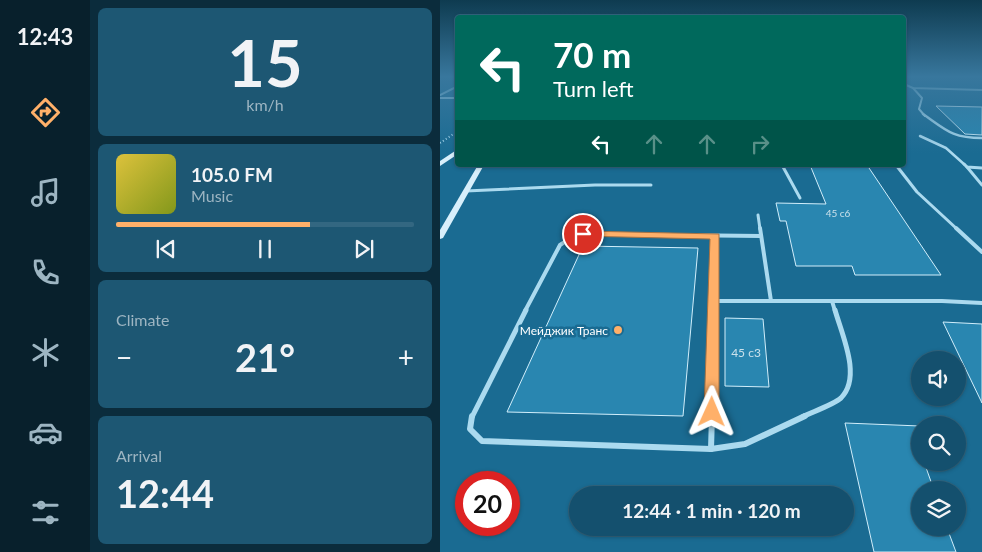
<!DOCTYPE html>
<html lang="en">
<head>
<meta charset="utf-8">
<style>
  body { margin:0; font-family:Lato,sans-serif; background:#1d5773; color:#f1f3f6; height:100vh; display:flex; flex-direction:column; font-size:19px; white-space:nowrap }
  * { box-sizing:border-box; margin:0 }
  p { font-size:16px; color:#9db5c2 }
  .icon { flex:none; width:28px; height:28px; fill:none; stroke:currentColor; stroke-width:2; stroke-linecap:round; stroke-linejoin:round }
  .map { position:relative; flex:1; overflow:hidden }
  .panel { display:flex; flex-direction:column; gap:8px; padding:8px; background:#0b2c3c; width:350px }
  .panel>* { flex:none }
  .hud { position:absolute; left:15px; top:15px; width:451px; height:152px; border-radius:5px; box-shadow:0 1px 4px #0004,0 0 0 1px #336781; background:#00695c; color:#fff; overflow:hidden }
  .tools { position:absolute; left:471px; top:351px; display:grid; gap:10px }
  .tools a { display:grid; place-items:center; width:55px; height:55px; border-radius:50%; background:#14506e; box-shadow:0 1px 4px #0004,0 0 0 1px #336781; font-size:25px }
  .speed { position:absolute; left:15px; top:471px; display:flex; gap:10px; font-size:25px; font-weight:700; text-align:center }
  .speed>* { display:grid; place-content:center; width:65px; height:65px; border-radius:50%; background:#14506e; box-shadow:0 1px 4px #0004,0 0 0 1px #336781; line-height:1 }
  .speed .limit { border:8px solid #d22; background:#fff; color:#111 }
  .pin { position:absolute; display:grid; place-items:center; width:42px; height:42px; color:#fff; margin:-21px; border:2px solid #fff; border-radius:50%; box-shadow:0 1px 5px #0007 }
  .me { position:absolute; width:55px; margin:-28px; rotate:1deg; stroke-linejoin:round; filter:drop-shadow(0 0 4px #0008) }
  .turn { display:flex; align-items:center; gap:18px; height:105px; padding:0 15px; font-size:22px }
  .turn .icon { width:65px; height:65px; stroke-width:2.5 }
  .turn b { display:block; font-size:35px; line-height:42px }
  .lanes { display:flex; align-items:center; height:48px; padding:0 15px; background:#0003; justify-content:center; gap:25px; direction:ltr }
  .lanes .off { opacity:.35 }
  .big { font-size:38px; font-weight:700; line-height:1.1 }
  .panel .card { flex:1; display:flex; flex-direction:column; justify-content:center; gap:8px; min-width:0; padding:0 18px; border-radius:8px; background:#1d5773 }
  .panel .dial { align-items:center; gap:0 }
  .dial b { font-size:65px; line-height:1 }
  .song { display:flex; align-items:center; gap:15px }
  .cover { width:60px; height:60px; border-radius:8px; background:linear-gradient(135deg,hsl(50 70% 55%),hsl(70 70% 35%)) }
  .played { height:5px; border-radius:2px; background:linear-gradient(90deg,#ffb069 65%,#336781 65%) }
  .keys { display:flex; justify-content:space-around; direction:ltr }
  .heat { display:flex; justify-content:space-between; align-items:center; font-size:28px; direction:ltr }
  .trip { position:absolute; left:129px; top:486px; width:285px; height:50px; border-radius:25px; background:#14506e; box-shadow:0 1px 4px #0004,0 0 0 1px #336781; font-weight:700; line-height:50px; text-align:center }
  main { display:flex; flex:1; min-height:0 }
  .tab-bar { display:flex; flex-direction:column; width:90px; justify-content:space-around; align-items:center; background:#08202c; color:#9db5c2 }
  .tab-bar .icon { width:35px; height:35px }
  .tab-bar .current { color:#ffb069 }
  .tab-bar b { font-size:22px; color:#f1f3f6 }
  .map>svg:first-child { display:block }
  .building { fill:#2986b0; stroke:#d1eefb }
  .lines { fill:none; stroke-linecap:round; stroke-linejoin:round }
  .path { stroke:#abdaef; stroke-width:2; stroke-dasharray:1 2.5; stroke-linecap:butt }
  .lane-far5 { stroke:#abdaef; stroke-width:2 }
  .lane-far4 { stroke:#abdaef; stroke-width:2.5 }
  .lane-far3 { stroke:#abdaef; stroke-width:3 }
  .lane-far2 { stroke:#abdaef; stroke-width:4 }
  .lane-far1 { stroke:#abdaef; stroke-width:5 }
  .lane { stroke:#abdaef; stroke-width:6 }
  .secondary { fill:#d8effb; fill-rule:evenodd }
  .route { fill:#ffb069; stroke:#a67244 }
  .poi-dot { fill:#ffb069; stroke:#1a6b92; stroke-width:2 }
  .labels { text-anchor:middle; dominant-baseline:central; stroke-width:5; stroke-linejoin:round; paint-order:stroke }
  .number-label { font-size:10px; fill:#cae1eb }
  .poi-label { font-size:12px; fill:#fff; stroke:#1a6b92; text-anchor:end }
  .near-number-label { font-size:12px; fill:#cae1eb }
</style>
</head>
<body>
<main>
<nav class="tab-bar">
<b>12:43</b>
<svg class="icon current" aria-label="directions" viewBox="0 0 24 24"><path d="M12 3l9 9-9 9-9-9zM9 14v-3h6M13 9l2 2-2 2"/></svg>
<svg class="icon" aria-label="music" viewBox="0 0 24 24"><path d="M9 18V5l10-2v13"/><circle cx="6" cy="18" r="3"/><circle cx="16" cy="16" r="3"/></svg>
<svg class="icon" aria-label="phone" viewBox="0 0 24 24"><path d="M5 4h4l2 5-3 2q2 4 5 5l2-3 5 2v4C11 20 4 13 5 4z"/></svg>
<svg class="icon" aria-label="climate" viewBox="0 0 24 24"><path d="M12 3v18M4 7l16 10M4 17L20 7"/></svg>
<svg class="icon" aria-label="car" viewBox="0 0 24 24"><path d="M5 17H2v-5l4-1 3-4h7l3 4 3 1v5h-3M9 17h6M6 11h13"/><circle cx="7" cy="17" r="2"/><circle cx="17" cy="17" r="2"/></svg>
<svg class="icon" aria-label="filters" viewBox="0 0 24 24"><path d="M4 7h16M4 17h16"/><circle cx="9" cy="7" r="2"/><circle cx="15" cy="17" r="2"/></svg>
</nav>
<section class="panel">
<div class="card dial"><b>15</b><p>km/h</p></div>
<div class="card">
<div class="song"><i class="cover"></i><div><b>105.0 FM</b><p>Music</p></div></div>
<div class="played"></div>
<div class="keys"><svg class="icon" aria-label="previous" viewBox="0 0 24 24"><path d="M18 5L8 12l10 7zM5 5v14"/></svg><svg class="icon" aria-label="pause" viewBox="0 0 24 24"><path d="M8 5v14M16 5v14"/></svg><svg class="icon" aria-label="next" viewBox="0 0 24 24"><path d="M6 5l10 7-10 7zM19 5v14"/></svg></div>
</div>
<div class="card"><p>Climate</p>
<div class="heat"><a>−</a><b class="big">21°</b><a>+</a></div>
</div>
<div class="card"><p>Arrival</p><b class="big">12:44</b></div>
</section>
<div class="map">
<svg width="542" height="552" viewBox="0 0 542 552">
  <rect width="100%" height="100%" fill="#1a6b92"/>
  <g class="building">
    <polygon points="496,106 542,107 542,135 525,134"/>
    <polygon points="370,165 427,165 501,275 415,275 412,266 356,266 346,221 340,221 336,203 386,204"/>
    <polygon points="143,246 258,248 243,416 67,412"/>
    <polygon points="285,318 323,319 329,387 285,386"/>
    <polygon points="503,322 542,324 542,403"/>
    <polygon points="405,423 480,426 480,462 484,462 494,490 480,490 480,528 507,528 516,552 434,552"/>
  </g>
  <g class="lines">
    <polyline class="path" points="0,143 18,131"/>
    <g class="lane-far5">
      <polyline points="464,84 473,88 542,90"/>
      <polyline points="473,88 482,98 479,109 485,116"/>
      <polyline points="0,95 18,86"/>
      <polyline points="0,98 18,98"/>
    </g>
    <g class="lane-far4">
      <path d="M483 114C506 130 512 138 542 138"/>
      <polyline points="480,136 506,148 525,165"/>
    </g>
    <g class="lane-far3">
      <polyline points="524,164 527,167 542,168"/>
      <polyline points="342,165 360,198"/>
      <polyline points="456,165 477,192 517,229"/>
      <polyline points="527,167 542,185"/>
      <polyline points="26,191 155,185 211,185"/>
      <polyline points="318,215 320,229"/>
    </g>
    <g class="lane-far2">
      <polyline points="320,228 331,301"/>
      <polyline points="516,228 542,252"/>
      <polyline points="274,301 502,301 542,303"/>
      <polyline points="392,301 395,311"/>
      <polyline points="85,311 120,245 134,236 143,234 321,236"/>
      <polyline points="274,311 275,236"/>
    </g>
    <g class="lane-far1">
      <polyline points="32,417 86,310"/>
      <polyline points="272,417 274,310"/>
      <path d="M362 417C372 412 393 405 401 398 422 377 402 335 395 310"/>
    </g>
    <g class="lane">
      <polyline points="32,416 30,429 42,441 271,449 305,444 365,416"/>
      <polyline points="271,449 272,416"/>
    </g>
    <g class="secondary">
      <polygon points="18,149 18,154 0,166 0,161"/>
      <polygon points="38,165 44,165 3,238 0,239 0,230"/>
    </g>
  </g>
  <linearGradient id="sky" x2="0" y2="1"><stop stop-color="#0e3b50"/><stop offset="0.5" stop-color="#38779d"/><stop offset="1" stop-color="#38779d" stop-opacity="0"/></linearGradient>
  <rect width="542" height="153" fill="url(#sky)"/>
  <polygon class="route" points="143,231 279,234 279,412 277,417 272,419 266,417 264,412 270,239 139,236 138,234"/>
  <circle class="poi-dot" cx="178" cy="330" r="5"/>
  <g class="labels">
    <g class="number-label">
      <text x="398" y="213">45 с6</text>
    </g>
    <g class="poi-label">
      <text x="168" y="330">Мейджик Транс</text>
    </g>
    <g class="near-number-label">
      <text x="306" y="352">45 с3</text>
    </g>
  </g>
</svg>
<div class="tools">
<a><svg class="icon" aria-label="sound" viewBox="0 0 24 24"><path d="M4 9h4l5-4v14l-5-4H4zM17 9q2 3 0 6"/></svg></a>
<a><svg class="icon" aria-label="search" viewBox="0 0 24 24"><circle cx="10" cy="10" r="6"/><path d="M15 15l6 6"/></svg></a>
<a><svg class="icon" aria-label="layers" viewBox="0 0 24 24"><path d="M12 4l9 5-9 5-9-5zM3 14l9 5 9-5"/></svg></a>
</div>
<div class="speed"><div class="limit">20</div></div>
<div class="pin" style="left:143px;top:234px;background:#d93025"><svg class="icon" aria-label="arrive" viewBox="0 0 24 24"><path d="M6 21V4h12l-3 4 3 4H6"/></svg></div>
<svg class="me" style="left:272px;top:412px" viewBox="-20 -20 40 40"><path d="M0-17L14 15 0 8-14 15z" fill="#ffb069" stroke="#fff" stroke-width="4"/></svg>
<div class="trip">12:44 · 1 min · 120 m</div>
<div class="hud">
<div class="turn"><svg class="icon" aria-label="left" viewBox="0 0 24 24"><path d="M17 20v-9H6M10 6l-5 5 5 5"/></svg><div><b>70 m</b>Turn left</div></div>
<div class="lanes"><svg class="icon" aria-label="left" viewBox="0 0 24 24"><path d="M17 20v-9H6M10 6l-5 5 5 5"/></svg><svg class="icon off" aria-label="ahead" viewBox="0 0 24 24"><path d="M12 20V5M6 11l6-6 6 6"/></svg><svg class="icon off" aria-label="ahead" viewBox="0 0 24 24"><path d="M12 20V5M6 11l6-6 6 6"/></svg><svg class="icon off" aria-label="right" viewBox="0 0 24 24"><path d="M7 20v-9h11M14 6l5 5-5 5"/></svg></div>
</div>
</div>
</main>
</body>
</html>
